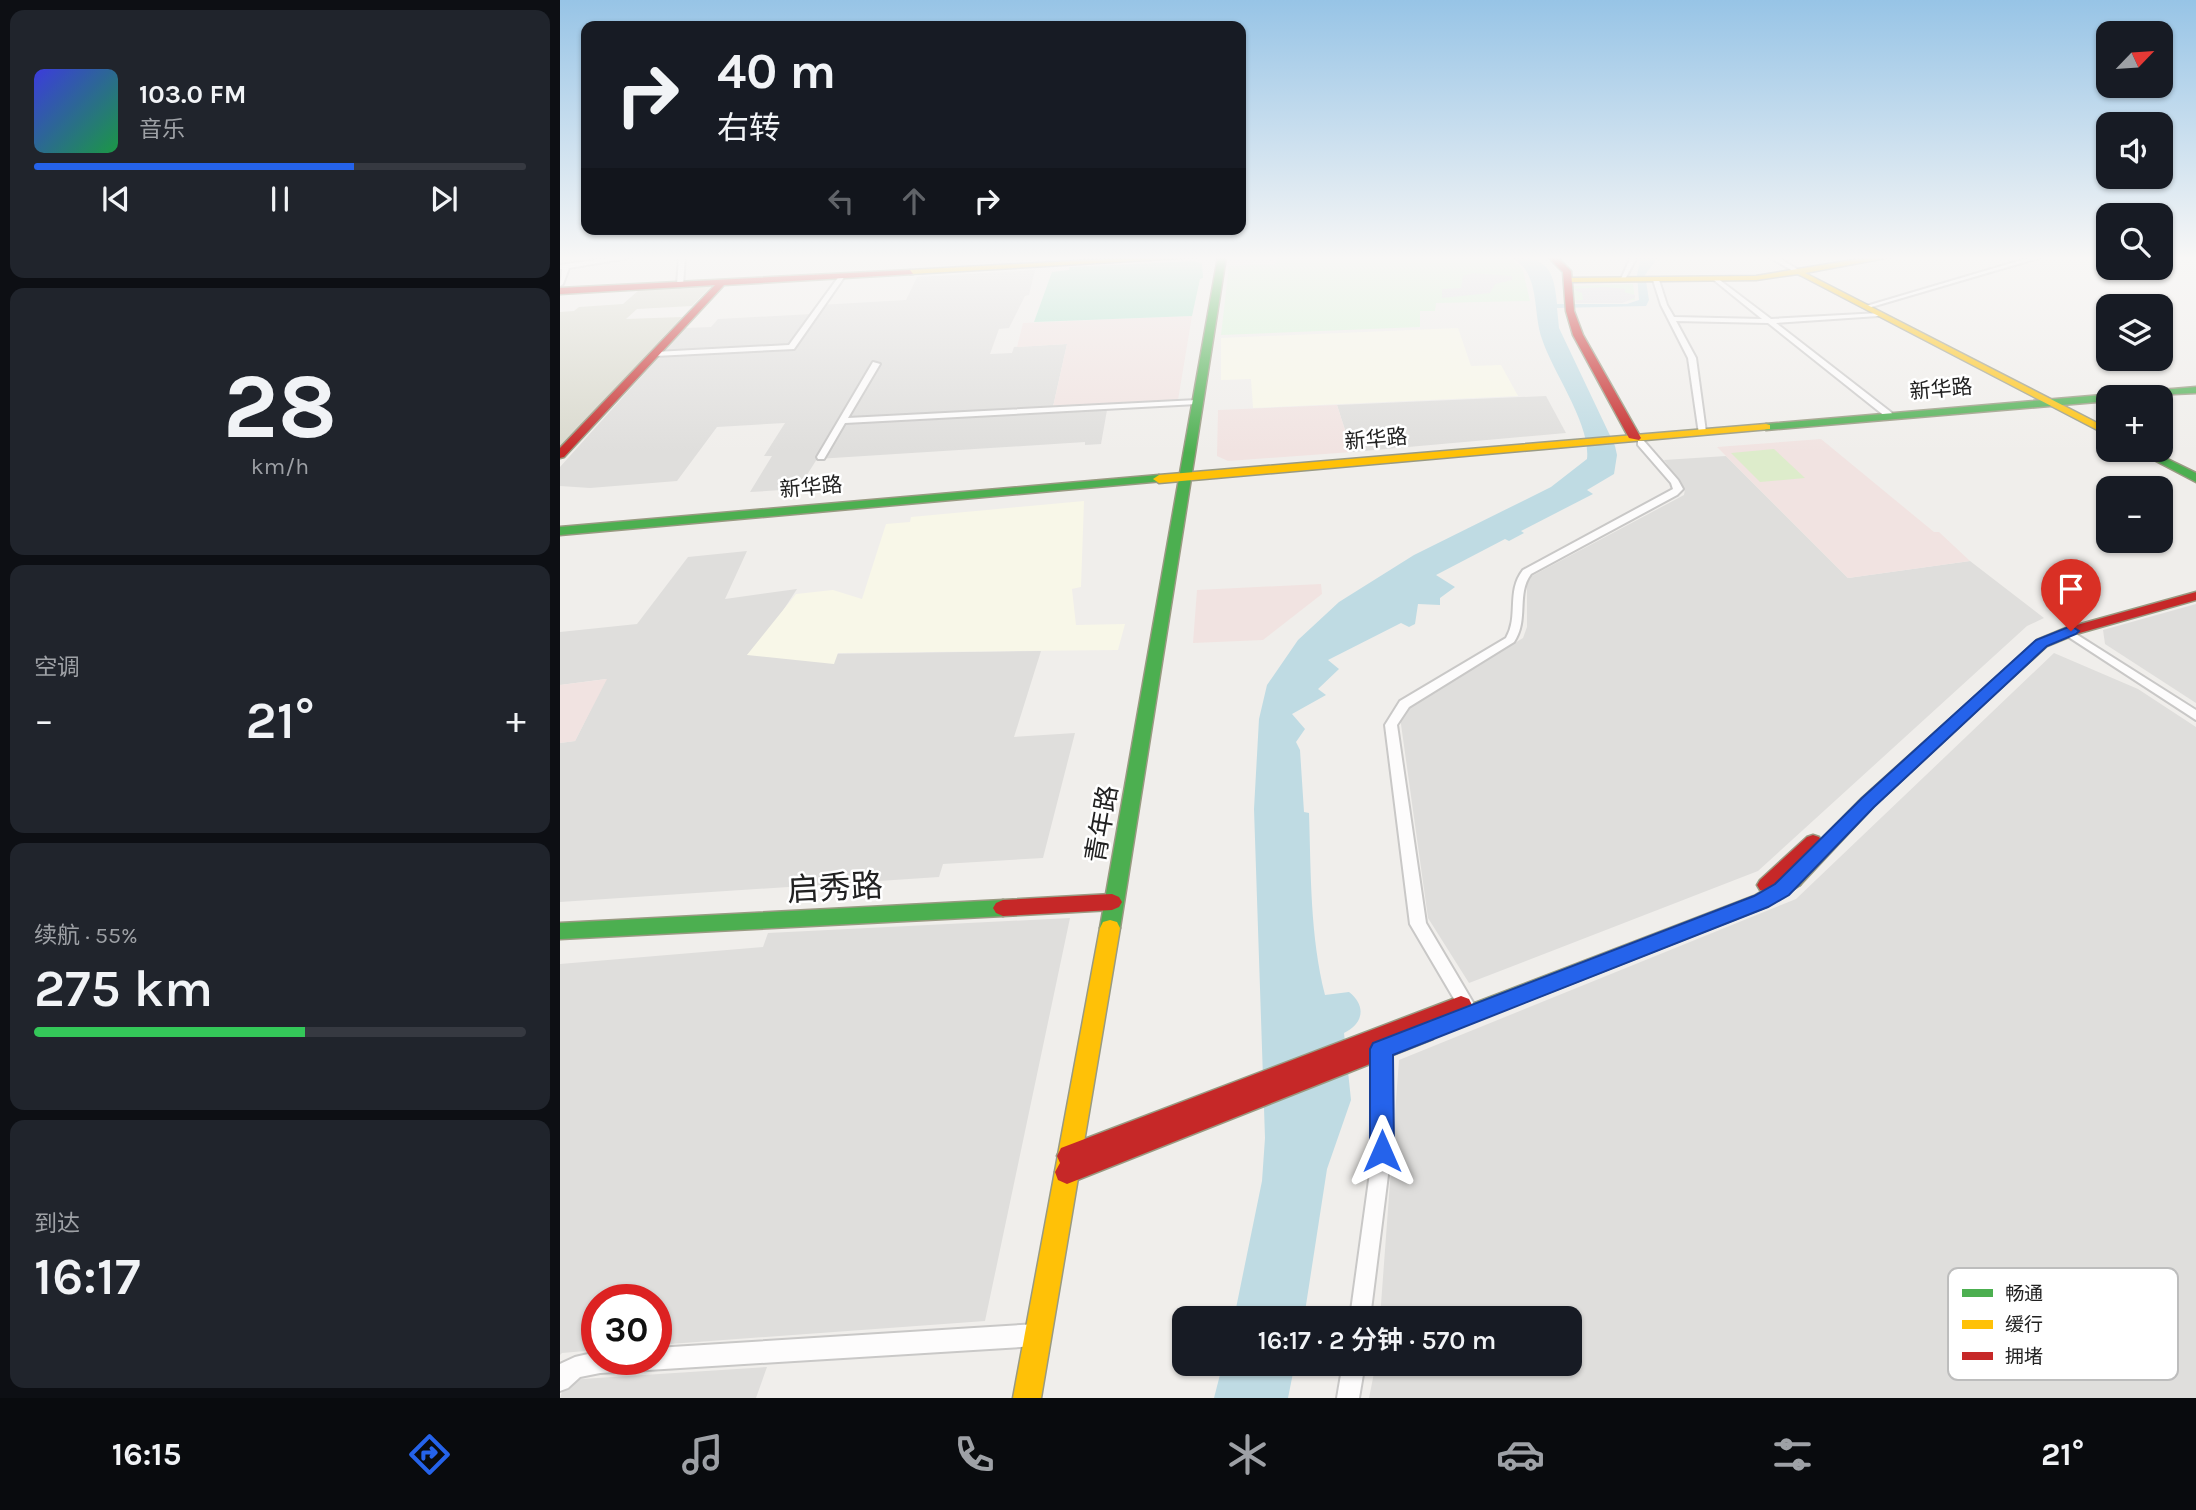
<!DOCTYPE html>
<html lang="zh">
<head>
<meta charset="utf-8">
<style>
  body { margin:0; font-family:Karla,"Noto Sans SC",sans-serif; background:#20242c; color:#f1f3f6; height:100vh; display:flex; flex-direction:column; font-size:26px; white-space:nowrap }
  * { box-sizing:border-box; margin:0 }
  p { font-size:23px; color:#9ea1a6 }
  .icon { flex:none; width:38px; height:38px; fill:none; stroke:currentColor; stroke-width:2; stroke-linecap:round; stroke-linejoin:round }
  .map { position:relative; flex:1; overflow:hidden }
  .side { display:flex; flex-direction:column; gap:10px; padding:10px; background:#0d0f14; width:560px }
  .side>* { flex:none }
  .banner { position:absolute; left:21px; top:21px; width:665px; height:214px; border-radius:14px; box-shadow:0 2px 5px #0004; background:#171b24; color:#f1f3f6; overflow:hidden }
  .needle { width:46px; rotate:65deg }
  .tools { position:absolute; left:1536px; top:21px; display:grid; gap:14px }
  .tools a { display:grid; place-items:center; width:77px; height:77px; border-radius:14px; background:#171b24; box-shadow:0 2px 5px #0004; font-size:35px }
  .speed { position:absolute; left:21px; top:1284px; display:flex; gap:14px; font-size:35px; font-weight:700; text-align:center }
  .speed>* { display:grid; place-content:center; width:91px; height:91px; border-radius:50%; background:#171b24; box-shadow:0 2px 5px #0004; line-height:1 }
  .speed .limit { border:10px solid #d22; background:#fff; color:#111 }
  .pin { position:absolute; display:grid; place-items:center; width:60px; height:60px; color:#fff; margin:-72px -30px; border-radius:50% 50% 50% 0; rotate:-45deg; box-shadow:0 0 7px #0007 }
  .pin .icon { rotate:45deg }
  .me { position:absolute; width:77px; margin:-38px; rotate:0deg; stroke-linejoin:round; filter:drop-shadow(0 0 5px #0008) }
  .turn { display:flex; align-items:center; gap:24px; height:147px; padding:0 21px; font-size:32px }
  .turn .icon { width:91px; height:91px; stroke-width:2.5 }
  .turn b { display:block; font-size:49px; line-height:60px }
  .lanes { display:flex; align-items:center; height:66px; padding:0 21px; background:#0003; justify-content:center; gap:35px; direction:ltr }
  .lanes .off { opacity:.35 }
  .big { font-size:52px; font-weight:600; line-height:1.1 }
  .side .tile { flex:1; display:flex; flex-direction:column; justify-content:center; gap:10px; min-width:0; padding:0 24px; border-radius:14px; background:#20242c }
  .side .dial { align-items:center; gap:0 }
  .dial b { font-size:91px; line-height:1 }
  .song { display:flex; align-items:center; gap:21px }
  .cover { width:84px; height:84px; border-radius:10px; background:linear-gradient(135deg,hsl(240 70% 55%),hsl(140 70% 35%)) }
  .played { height:7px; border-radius:4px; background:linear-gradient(90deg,#2563eb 65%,#363941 65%) }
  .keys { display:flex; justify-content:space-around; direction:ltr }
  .heat { display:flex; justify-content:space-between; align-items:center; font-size:38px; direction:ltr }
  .charge { height:10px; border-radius:5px; background:linear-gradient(90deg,#34c759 55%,#363941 0) }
  .trip { position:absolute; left:612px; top:1306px; width:410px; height:70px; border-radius:14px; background:#171b24; box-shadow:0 2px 5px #0004; font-weight:600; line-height:70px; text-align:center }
  .dock { display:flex; height:112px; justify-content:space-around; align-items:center; background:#090b0e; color:#9ea1a6 }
  .dock .icon { width:49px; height:49px }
  .dock .selected { color:#2563eb }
  .dock b { font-size:32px; color:#f1f3f6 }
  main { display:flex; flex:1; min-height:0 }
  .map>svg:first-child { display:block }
  .residential { fill:#dfdedc }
  .commercial { fill:#f1e3e1 }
  .education { fill:#f8f7e8 }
  .construction { fill:#d9d9cd }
  .grass { fill:#ddeccb }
  .park { fill:#daf5da }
  .pitch { fill:#b7e6d2 }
  .plaza { fill:#e2e1e5 }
  .water { fill:#bfdbe3 }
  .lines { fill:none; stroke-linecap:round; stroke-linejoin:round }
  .street-casing { stroke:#c9c8c7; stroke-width:4 }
  .fast-casing { stroke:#999a82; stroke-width:3 }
  .slow-casing { stroke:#999a82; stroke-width:3 }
  .jam-casing { stroke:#999a82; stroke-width:3 }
  .street { fill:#fdfcfc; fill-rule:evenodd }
  .fast { fill:#4caf50; fill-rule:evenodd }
  .slow { fill:#ffc107; fill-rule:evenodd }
  .jam { fill:#c62828; fill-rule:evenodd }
  .route { fill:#2563eb; stroke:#184099; stroke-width:2 }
  .labels { text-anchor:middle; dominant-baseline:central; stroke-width:5; stroke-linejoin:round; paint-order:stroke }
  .far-street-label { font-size:21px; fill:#222; stroke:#fff }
  .street-label { font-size:26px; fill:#222; stroke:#fff }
  .near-street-label { font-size:32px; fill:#222; stroke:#fff }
  .key { fill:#fff; stroke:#bdbdbd; stroke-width:2 }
  .key-label { font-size:19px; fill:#222 }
</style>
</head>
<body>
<main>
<section class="side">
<div class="tile">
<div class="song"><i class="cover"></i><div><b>103.0 FM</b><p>音乐</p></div></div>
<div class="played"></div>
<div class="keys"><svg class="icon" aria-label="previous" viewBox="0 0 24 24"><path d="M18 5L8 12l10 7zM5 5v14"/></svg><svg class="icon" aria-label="pause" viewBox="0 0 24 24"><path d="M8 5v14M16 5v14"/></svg><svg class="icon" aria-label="next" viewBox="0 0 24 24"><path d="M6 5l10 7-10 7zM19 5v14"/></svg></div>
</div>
<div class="tile dial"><b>28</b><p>km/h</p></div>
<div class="tile"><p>空调</p>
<div class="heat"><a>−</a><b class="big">21°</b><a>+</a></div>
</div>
<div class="tile"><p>续航 · 55%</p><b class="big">275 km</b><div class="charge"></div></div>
<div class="tile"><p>到达</p><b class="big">16:17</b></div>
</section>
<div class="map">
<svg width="1636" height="1398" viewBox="0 0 1636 1398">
  <rect width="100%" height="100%" fill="#f0eeeb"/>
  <g class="residential">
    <polygon points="475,270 469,295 465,296 449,328 439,329 430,354 452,353 454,347 507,344 492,411 547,410 541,444 525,445 525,442 257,459 238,489 190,492 212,456 204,456 225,423 157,427 117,481 30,488 0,486 0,467 125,328 151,327 158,319 252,314 259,305 346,300 357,277"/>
    <polygon points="986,396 1006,433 792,452 777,405"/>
    <polygon points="1166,456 1288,578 1410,561 1484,618 1467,626 1198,871 909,983 868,918 840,717 845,709 963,638 967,627 967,580 970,577 1124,495 1125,489 1104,460"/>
    <polygon points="187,551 165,599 237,589 213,626 187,655 481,651 454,737 515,733 483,858 383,864 379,877 0,902 0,743 15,741 46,679 0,685 0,632 77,624 128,557"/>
    <polygon points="1636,604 1636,703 1545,644 1543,630"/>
    <polygon points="1494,653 1578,689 1636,727 1636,1398 809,1398 816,1363 1010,1363 1010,1318 820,1318 839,1060 1236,899"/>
    <polygon points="510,918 425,1321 96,1345 96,1300 37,1300 37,1350 2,1353 0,1355 0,964 203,947 208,933"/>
    <polygon points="207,1367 196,1398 0,1398 6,1380"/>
  </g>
  <g class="commercial">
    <polygon points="632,316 618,400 493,407 507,344 457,347 463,323"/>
    <polygon points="777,405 792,452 668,461 657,456 658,410"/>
    <polygon points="1261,439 1374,532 1379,532 1410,561 1288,578 1157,447"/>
    <polygon points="761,584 762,594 703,640 633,643 637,590"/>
    <polygon points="47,679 15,741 0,743 0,685"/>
  </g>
  <g class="education">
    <polygon points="898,328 911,366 941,365 958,396 693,408 691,379 661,380 661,338"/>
    <polygon points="524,501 521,587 512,589 516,625 565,624 558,650 281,653 278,653 274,664 187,655 236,594 273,590 302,599 326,524 350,522 351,517"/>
  </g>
  <polygon class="construction" points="151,286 132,306 77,309 66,319 122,317 0,447 0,312 14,311 19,307 63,304 79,290"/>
  <polygon class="grass" points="1214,449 1245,478 1200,482 1171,453"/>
  <g class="park">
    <polygon points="716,257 948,257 962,267 970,301 876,303 875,311 860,311 860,327 661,335 669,266 715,265"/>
    <polygon points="1073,284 1075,300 1016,303 1012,286"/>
  </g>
  <polygon class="pitch" points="634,261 642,264 643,278 640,279 632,316 474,322 492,272 509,270 509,267"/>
  <g class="plaza">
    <polygon points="913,273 952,276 952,280 935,284 930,293 882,298 882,289 901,288 903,276"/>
    <polygon points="1045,287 1066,289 1064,292 1075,295 1075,298 1062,303 1016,303 1015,300 1023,300 1022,293 1013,289"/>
  </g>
  <g class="water">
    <path d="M951 257C987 257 994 269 997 304H1067L1079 300 1077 275 1081 257H1098L1085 275 1089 300 1086 306 997 308 999 328 1055 446 1057 455 1054 474 1027 490 1033 494 961 531 964 533 949 541 945 539 876 575 895 587 880 598V605L858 604 855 624 849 627 841 623 768 660 779 669 758 689 766 695 732 714 745 729 736 742 740 750 744 812 749 813C751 874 750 936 765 995L789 992C807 1006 803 1024 784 1033L791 1100 767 1169 744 1318H674L702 1181 705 1138 694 809 699 719 707 685 738 640 779 602 854 555 991 487 1027 459C1031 424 993 373 982 339 972 310 981 273 951 257Z"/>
    <polygon points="663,1363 735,1363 728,1398 654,1398"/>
  </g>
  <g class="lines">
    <g class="street-casing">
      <g id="street">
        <polygon points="56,257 74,257 9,268 3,284 0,286 2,269 0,269 0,265"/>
        <polygon points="119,257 125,257 123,285 120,287 117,285"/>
        <polygon points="1071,257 1077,257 1064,281 1060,281"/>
        <polygon points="1209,257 1217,257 1245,274 1240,275"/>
        <polygon points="1472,257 1482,257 1308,308 1303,307"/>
        <polygon points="280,275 285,276 234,349 95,356 91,354 95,352 229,345"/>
        <polygon points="1157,278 1211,319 1320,313 1321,314 1318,316 1216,323 1332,413 1332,417 1326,417 1208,323 1116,321 1136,358 1146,432 1139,434 1128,358 1101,305 1093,280 1096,278 1099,280 1107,305 1114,317 1202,319 1155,281 1154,280"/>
        <polygon points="313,362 320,364 288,418 637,400 641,402 637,404 285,423 264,459 258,459 257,457"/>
        <path d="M1078 441H1084L1118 480 1123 489 1117 495 971 574C956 594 969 620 954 642L849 707 837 725 866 923 914 1004 912 1009 906 1011 900 1009 850 924 825 725 840 701 946 638C959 616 946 592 963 570L1113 489 1111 483 1078 445Z"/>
        <polygon points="1508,629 1636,710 1636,720 1504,634 1502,632"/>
        <polygon points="821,1041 827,1044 830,1049 831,1151 810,1318 790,1318 813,1151 812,1049 815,1044"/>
        <polygon points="477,1324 484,1328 488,1335 484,1342 477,1346 40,1373 20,1377 8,1388 0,1391 0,1364 15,1357 37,1352 37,1360 96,1360 96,1348"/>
        <polygon points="783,1363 805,1363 799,1398 777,1398"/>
      </g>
    </g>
    <g class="fast-casing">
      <g id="fast">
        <polygon points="658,257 666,257 560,928 557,934 550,936 543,934 540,928"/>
        <polygon points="1636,387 1636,393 1549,397 1549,401 1206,430 1201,427 1206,424"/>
        <polygon points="1575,450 1589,450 1636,473 1636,482"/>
        <polygon points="599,475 603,477 603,481 0,535 0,527"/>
        <polygon points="1233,873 1240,875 1243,880 1240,885 1208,906 865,1041 857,1039 854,1032 857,1025 1194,896"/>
        <polygon points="443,900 450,903 453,908 450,913 443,916 0,939 0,923"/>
      </g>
    </g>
    <g class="slow-casing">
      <g id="slow">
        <polygon points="585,257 638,257 350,274 346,272 350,270"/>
        <polygon points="1311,257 1331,257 1245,273 1549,429 1549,436 1238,274 1196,280 1008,282 1004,280 1008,278 1196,276"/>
        <polygon points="1206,424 1210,425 1210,429 599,483 593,479 599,475"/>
        <polygon points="1437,679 1442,681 1445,684 1442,687 1314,806 1240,885 1233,887 1226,885 1223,880 1226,875 1302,798 1432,681"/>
        <polygon points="550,920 557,922 560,928 481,1398 453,1398 540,928 543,922"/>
      </g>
    </g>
    <g class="jam-casing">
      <g id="jam">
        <polygon points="988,257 997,257 1011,271 1014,311 1023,335 1081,438 1079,440 1069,438 1013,335 1006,311 1003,272"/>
        <polygon points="350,270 353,274 164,285 4,457 0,458 0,448 155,285 0,294 0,288"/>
        <polygon points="1636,592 1636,600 1516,634 1487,646 1442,687 1432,687 1429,684 1477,640 1506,628"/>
        <polygon points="1253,835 1259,837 1262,842 1259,847 1214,890 1207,892 1200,890 1197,885 1200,880 1247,837"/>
        <polygon points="552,894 559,897 562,902 559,907 552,910 443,916 436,913 433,908 436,903 443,900"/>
        <polygon points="901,996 909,999 912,1005 909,1011 873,1025 876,1032 873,1039 507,1184 498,1180 495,1172 500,1163 497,1156 501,1148"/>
      </g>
    </g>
    <use href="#street" class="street"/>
    <use href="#fast" class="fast"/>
    <use href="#slow" class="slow"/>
    <use href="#jam" class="jam"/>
  </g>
  <linearGradient id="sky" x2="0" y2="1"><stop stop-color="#97c4e6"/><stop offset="0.57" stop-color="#f8f7f6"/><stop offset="1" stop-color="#f8f7f6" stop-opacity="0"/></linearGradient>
  <rect width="1636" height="453" fill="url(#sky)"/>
  <polygon class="route" points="1511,626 1519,631 1516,634 1487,646 1314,807 1229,895 1208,907 833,1055 834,1151 830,1159 822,1163 813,1159 810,1151 810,1049 813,1043 1194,896 1215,884 1302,798 1476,640"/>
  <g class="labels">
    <g class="far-street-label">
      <text transform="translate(1381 389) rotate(-5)">新华路</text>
      <text transform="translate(816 439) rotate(-5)">新华路</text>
      <text transform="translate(251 487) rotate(-5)">新华路</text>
    </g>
    <g class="street-label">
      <text transform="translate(542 824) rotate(-80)">青年路</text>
    </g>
    <g class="near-street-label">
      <text transform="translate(275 888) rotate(-3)">启秀路</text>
    </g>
  </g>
  <rect x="1388" y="1268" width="230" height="112" rx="10" class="key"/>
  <rect x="1402" y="1289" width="31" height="8" fill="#4caf50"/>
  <rect x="1402" y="1320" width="31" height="9" fill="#ffc107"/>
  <rect x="1402" y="1352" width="31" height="8" fill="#c62828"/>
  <g class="key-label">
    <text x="1445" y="1300">畅通</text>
    <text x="1445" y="1331">缓行</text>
    <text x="1445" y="1363">拥堵</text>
  </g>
</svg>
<div class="tools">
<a><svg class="needle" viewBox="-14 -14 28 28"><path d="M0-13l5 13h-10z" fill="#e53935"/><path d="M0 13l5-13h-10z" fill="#9ea1a6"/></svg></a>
<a><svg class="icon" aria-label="sound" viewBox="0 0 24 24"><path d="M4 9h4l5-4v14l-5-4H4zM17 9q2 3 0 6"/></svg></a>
<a><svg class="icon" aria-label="search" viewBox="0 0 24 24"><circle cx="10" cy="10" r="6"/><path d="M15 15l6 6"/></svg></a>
<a><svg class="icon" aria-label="layers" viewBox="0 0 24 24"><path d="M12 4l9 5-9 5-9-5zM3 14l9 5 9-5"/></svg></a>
<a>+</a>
<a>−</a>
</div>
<div class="speed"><div class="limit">30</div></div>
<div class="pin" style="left:1511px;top:631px;background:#d93025"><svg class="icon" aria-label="arrive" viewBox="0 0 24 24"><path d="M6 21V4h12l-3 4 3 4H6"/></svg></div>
<svg class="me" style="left:822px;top:1151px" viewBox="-20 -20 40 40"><path d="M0-17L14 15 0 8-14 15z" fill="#2563eb" stroke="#fff" stroke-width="4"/></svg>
<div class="trip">16:17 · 2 分钟 · 570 m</div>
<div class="banner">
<div class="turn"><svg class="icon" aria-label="right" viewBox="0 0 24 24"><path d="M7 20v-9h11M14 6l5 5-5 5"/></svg><div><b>40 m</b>右转</div></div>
<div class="lanes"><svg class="icon off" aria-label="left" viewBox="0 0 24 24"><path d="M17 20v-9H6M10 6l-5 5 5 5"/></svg><svg class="icon off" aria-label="ahead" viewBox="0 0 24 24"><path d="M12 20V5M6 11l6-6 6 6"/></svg><svg class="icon" aria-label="right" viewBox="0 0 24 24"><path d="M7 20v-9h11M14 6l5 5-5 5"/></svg></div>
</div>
</div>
</main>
<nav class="dock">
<b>16:15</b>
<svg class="icon selected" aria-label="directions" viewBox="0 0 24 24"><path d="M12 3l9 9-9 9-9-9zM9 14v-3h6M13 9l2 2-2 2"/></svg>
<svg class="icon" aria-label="music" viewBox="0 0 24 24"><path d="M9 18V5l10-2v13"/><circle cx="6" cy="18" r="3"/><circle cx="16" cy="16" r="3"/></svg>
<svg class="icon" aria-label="phone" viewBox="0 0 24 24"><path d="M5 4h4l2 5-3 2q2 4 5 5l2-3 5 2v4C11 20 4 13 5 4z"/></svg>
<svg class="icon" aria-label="climate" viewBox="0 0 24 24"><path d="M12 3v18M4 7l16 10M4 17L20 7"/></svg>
<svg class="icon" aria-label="car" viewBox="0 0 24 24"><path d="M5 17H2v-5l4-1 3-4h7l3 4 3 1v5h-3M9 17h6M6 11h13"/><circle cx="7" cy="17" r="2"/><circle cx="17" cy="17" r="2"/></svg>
<svg class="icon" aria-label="filters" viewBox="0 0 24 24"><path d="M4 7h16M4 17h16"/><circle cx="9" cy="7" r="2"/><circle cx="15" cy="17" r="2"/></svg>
<b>21°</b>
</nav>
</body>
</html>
